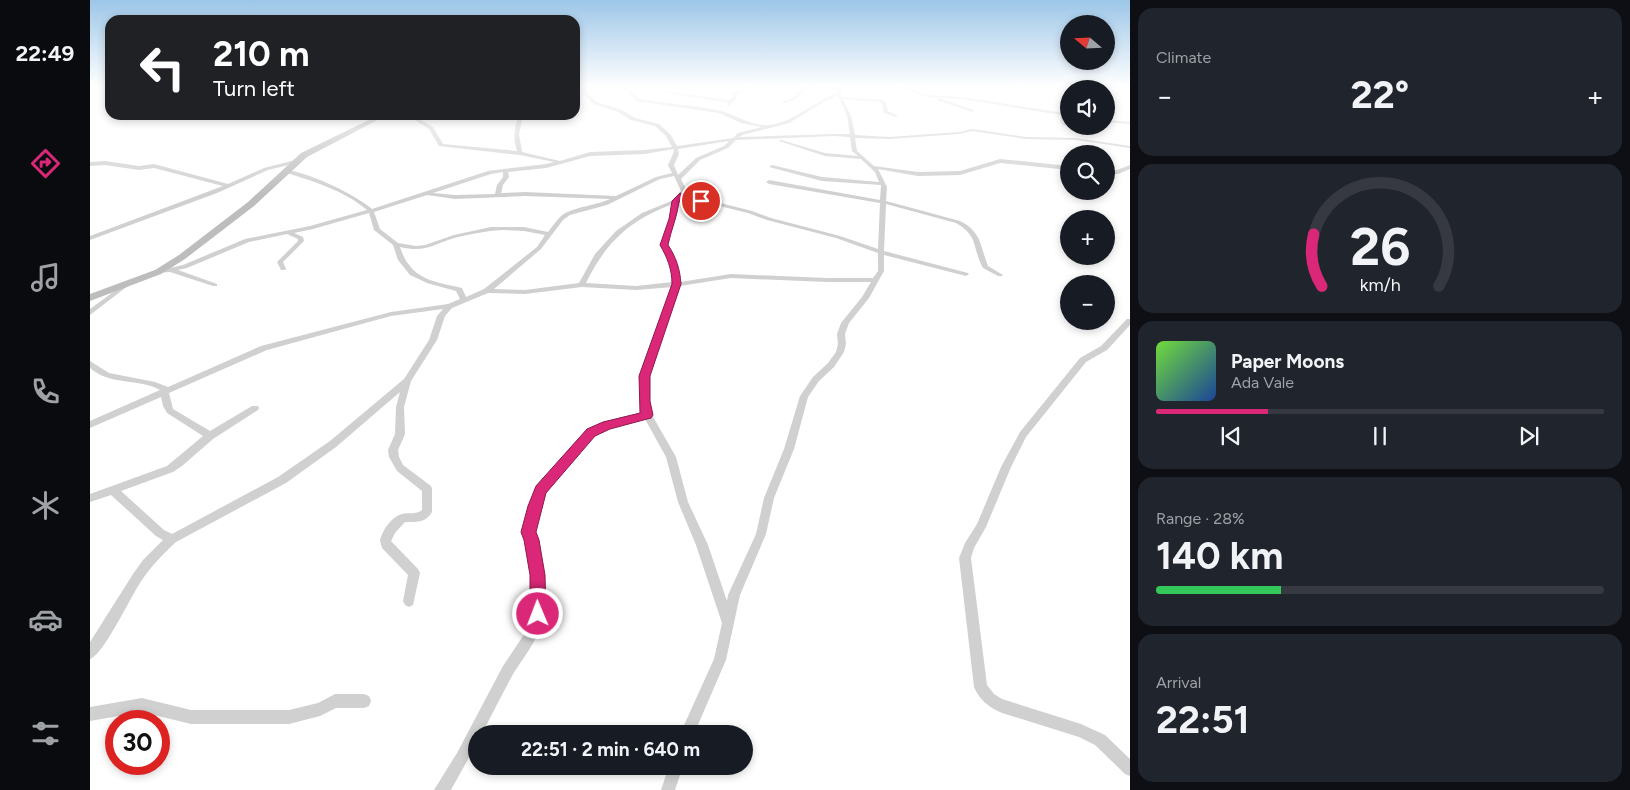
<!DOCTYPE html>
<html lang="en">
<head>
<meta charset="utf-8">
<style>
  body { margin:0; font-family:Figtree,sans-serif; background:#20242c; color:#f1f3f6; height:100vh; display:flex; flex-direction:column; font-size:19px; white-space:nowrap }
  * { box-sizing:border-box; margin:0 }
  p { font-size:16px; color:#9ea1a6 }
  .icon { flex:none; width:28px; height:28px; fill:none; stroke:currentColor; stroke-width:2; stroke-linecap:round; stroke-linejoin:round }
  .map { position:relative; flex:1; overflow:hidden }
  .sheet { display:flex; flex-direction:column; gap:8px; padding:8px; background:#0d0f14; width:500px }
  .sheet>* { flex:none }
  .top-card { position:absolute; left:15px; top:15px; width:475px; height:105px; border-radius:15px; box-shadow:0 2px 8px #0003; background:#202124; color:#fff; overflow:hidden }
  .needle { width:32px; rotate:289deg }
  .fabs { position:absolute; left:970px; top:15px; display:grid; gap:10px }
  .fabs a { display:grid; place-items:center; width:55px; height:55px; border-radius:50%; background:#171b24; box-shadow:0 2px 8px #0003; font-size:25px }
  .speed { position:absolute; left:15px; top:710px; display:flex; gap:10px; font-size:25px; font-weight:700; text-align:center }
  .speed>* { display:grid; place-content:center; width:65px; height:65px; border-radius:50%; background:#171b24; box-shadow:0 2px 8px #0003; line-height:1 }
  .speed .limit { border:8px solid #d22; background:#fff; color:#111 }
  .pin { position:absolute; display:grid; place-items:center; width:42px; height:42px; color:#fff; margin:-21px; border:2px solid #fff; border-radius:50%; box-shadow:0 1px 5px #0007 }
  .me { position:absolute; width:55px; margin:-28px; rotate:359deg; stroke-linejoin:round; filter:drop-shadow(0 0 4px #0008) }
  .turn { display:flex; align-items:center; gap:18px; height:105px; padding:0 25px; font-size:22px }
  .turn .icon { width:65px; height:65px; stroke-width:2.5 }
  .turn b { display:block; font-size:35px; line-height:42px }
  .big { font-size:38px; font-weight:700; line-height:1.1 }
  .sheet .widget { flex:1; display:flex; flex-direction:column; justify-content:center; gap:8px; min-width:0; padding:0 18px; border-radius:15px; background:#20242c }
  .sheet .dial { align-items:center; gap:0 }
  .dial svg { height:130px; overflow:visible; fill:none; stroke:#363941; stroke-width:7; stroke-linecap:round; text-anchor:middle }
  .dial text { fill:#f1f3f6; stroke:none }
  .song { display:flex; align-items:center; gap:15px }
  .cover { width:60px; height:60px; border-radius:8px; background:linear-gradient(135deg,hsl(100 70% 55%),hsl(220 70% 35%)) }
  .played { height:5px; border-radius:2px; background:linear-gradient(90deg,#db2777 25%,#363941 25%) }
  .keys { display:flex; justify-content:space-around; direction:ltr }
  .heat { display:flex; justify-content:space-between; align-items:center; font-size:28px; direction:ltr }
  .charge { height:8px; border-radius:4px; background:linear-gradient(90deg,#34c759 28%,#363941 0) }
  .trip { position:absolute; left:378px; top:725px; width:285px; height:50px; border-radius:25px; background:#171b24; box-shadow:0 2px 8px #0003; font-weight:700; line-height:50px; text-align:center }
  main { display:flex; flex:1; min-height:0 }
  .tabs { display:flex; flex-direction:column; width:90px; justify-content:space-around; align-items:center; background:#090b0e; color:#9ea1a6 }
  .tabs .icon { width:35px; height:35px }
  .tabs .on { color:#db2777 }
  .tabs b { font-size:22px; color:#f1f3f6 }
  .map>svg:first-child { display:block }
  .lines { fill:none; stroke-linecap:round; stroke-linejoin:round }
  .street { fill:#d0d0d0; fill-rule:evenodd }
  .secondary { fill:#bdbdbd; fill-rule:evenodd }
  .primary { fill:#ababab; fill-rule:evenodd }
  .route { fill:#db2777; stroke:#8e194d }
</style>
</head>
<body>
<main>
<nav class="tabs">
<b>22:49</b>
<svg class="icon on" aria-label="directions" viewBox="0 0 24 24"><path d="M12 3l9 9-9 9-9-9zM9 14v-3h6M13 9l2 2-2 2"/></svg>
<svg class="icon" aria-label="music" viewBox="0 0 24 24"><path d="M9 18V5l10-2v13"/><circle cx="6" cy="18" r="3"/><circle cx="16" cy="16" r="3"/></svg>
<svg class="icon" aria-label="phone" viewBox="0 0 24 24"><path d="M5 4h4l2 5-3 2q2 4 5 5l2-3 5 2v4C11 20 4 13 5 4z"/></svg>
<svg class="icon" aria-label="climate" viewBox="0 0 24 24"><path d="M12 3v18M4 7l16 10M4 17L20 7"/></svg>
<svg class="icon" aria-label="car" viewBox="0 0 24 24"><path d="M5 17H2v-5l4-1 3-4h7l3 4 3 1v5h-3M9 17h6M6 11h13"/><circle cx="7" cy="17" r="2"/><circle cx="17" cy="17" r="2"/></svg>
<svg class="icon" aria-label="filters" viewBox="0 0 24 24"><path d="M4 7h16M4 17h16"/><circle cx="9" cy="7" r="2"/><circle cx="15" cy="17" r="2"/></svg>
</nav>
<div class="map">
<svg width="1040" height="790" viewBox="0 0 1040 790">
  <rect width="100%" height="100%" fill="#fff"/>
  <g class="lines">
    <g class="street">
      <path d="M495 85H499L496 91 507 102 532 110 545 118 569 124 580 134 587 146 643 138 648 133 672 127 651 123 629 113 546 101 538 91 526 85C537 85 542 91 548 99 575 103 602 105 628 110 645 114 662 127 679 125 702 123 724 102 745 94L747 90 719 87 704 100 693 104V102L702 98 715 86 711 85 747 87 748 85H752V89L750 92 752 97 793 100 796 103 798 111 808 116 806 117 794 113 792 104 790 102 753 99 761 116 765 135 800 137 869 132 882 129 936 137 986 138 1040 146V148L986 140 936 139 882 131 869 134 800 139 765 138 767 151 784 166 828 172 870 171 910 159 979 166V170L910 163 870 175 828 176 788 169 797 187 796 201 870 221C892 232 890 246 898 266L913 275 912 276H908L893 268C882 248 889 236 866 223L796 204 794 251 878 273 879 274 876 276 794 255V271L779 298 759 323 755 334 756 344 754 352 744 367 729 381 718 397 704 449 684 498 676 534 650 595 636 660 604 734H590L624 659 632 623 606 545 588 502 576 457 555 419 519 428 504 434 456 492 443 532C456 557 458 606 448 633 442 648 430 662 422 676 412 695 402 714 392 734H386V745L362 788 361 790H344L367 753 413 666 437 630 443 603 442 575 437 540 433 532 447 487 498 430 517 422 552 413 550 401 551 376 583 287 546 290 492 287 435 294 398 293 362 308 355 316 347 340 321 381 314 407 315 434 308 450 309 457 313 465 341 486 342 489V512C336 523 326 522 315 522L305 533 301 541 328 569 330 573 323 605 319 607 315 605 313 601 318 575 292 548 290 541C292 531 301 517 312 514 319 512 326 515 332 510V491L307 471 299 457 298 450 305 434 306 407 310 392 246 447 196 483 86 542C72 555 60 567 50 583 40 598 14 654 0 659V642L43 574 53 560 73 540 66 536 21 495 0 502V494L77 466 113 436 77 413 73 406 71 397 0 428V421L70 390C49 378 20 386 0 368V361L19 373 65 382 78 387 171 346 301 312 358 304 370 299 366 291 337 283 320 275 308 260 303 245 284 230 279 213 223 229 204 233 213 237 214 241 193 262 196 269 195 270H191L187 262 208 241V239L197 234 159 242 97 268 88 270 127 284V286H123L80 272 66 273V271L93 265 155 239 220 226 277 210C254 190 222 181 194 172V170C215 170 266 195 282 209L398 171 456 164 464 162 430 155 349 146 339 129 317 115H322L343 127 353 144 427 151C423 138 424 128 429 115H433L429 134 432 152 470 161 500 152 554 150 582 147 576 136 565 126 541 120 528 112 503 104 492 91ZM748 96 757 116 760 134H744L649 137 652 135 699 123 735 101ZM744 136 760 137 762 151 768 156 735 153 691 140 689 141 735 156 771 159 785 172 789 182 732 177 682 165 679 167 732 181 791 185 790 200 679 180 676 182 679 184 790 203 788 249 750 236 681 218 662 211 595 194 597 191 591 179 610 160 638 148 646 140ZM639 141 634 146 606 158 588 175 584 165 589 154 588 149ZM584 149 583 154 578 165 582 173 566 177 526 196 435 192 411 193 413 185 419 177 418 172 456 168 500 156 554 154ZM413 172V177L407 185 405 194 365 195 343 193 401 174ZM584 176 591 191 584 200 552 213 526 231 505 254 489 283 435 290 404 289 451 249 473 220 480 215 517 205 570 179ZM337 195 365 199 435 196 520 199C505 206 482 207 471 216 466 221 462 227 458 232L434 227H401L364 235 335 245 326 246 308 243 290 229 284 212ZM593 197 658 213 677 220 746 238 788 253V271L783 278H737L641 274 590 282C589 268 584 257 577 245L586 219 589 201ZM583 204 580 219 571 245C578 257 582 269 583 282L546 286 496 283C515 243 541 219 583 204ZM412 230 434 231 455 235 447 247 394 289 376 297 372 288C342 281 321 280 310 247 335 253 342 245 364 238 380 234 396 231 412 230ZM641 278 737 282H781L772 297 751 323 747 334 748 344 746 352 738 363 723 377 710 396 694 449 674 498 666 534 638 595 637 601 618 545 598 502 586 457 562 415 558 401 559 376 590 286ZM353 309 347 316 339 340 314 379 240 441 188 477 82 534 74 530 31 491 83 472 92 466 123 439 168 410 169 408 168 406H162L120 431 83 409 79 393 177 350 301 316Z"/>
      <polygon points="661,85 665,85 647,94 646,99 639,106 637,105 639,103 573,92 575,91 640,100 644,92"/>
      <polygon points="800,85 805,85 838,95 872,97 974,113 979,114 979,116 976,116 974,121 976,125 974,126 970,121 971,115 872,99 849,98 884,110 882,112 847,100 848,98 837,97"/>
      <polygon points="995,85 1040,87 1040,89 997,86"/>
      <polygon points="1016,120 1040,122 1040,124 1016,122"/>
      <polygon points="205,160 207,161 207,163 178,170 127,193 0,240 0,236 133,186 64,168 49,170 15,165 0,166 0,162 15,161 49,166 64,164 138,184 174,168"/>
      <polygon points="1040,165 1040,169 1028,174 1016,174 1016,170 1027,170"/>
      <polygon points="37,282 41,284 39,285 0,315 0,309"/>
      <path d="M1037 319H1040V325L1017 350 996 362 936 437 921 467 896 527 884 548 881 558 897 685 904 694 912 699 991 724 1015 735 1040 759V776L1035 774 1005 745 989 737 912 713C899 707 890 701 884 687L869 558 875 543 887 524 911 467 930 432 990 358 1011 346Z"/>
      <polygon points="245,694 274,694 279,696 281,701 279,706 274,708 246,708 230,716 199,724 101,724 52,712 0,721 0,707 52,698 101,710 199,710 228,703"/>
      <polygon points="579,766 593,766 585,790 571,790"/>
    </g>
    <polygon class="secondary" points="289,115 297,115 217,157 164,206 95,259 71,274 0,301 0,294 65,270 89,255 158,202 211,153"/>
    <polygon class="primary" points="1020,85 1040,85 1040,88"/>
  </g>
  <linearGradient id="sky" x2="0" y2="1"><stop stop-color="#9cc6e8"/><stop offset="0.44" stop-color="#fff"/><stop offset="1" stop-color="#fff" stop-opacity="0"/></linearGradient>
  <rect width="1040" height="195" fill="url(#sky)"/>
  <path class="route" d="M590 193 615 201 611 203 594 198 589 202C587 217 581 230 578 245 586 257 590 269 591 284L560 376V401L563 415 561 418 520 429 505 436 456 493 446 532 449 540 455 575 456 614 454 619 448 621 443 619 440 614V575L434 540 431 532 438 506 446 486 497 429 513 422 550 413 549 376 582 284C582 269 577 257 570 245L579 219 582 201Z"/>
</svg>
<div class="fabs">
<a><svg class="needle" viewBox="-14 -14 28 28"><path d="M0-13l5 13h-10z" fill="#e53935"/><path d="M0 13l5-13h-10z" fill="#9ea1a6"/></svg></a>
<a><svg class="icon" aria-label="sound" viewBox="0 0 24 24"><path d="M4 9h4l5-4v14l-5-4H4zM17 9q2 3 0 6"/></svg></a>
<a><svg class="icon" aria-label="search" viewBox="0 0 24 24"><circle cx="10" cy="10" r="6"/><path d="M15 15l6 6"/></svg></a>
<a>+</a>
<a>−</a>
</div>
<div class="speed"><div class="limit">30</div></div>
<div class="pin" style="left:611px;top:201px;background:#d93025"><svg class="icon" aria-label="arrive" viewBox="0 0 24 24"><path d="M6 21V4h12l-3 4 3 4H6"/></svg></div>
<svg class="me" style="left:448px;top:614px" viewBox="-20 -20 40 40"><circle r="17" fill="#db2777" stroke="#fff" stroke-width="3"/><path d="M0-11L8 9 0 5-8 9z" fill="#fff"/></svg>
<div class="trip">22:51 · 2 min · 640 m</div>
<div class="top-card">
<div class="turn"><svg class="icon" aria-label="left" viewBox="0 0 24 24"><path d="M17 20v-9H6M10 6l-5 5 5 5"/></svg><div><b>210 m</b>Turn left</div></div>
</div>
</div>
<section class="sheet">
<div class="widget"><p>Climate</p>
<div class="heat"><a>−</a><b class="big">22°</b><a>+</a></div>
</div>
<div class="widget dial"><svg viewBox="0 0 100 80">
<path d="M14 69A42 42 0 1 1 86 69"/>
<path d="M14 69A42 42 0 0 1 9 37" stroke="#db2777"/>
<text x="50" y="56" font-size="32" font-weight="700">26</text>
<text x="50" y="72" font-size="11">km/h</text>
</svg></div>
<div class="widget">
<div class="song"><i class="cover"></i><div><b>Paper Moons</b><p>Ada Vale</p></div></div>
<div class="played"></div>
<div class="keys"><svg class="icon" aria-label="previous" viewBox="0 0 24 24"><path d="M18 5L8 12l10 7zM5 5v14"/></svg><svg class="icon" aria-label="pause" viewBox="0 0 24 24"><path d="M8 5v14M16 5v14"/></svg><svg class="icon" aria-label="next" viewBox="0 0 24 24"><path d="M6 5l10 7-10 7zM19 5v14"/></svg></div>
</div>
<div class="widget"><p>Range · 28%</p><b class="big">140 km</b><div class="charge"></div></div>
<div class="widget"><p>Arrival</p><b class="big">22:51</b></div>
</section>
</main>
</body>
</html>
